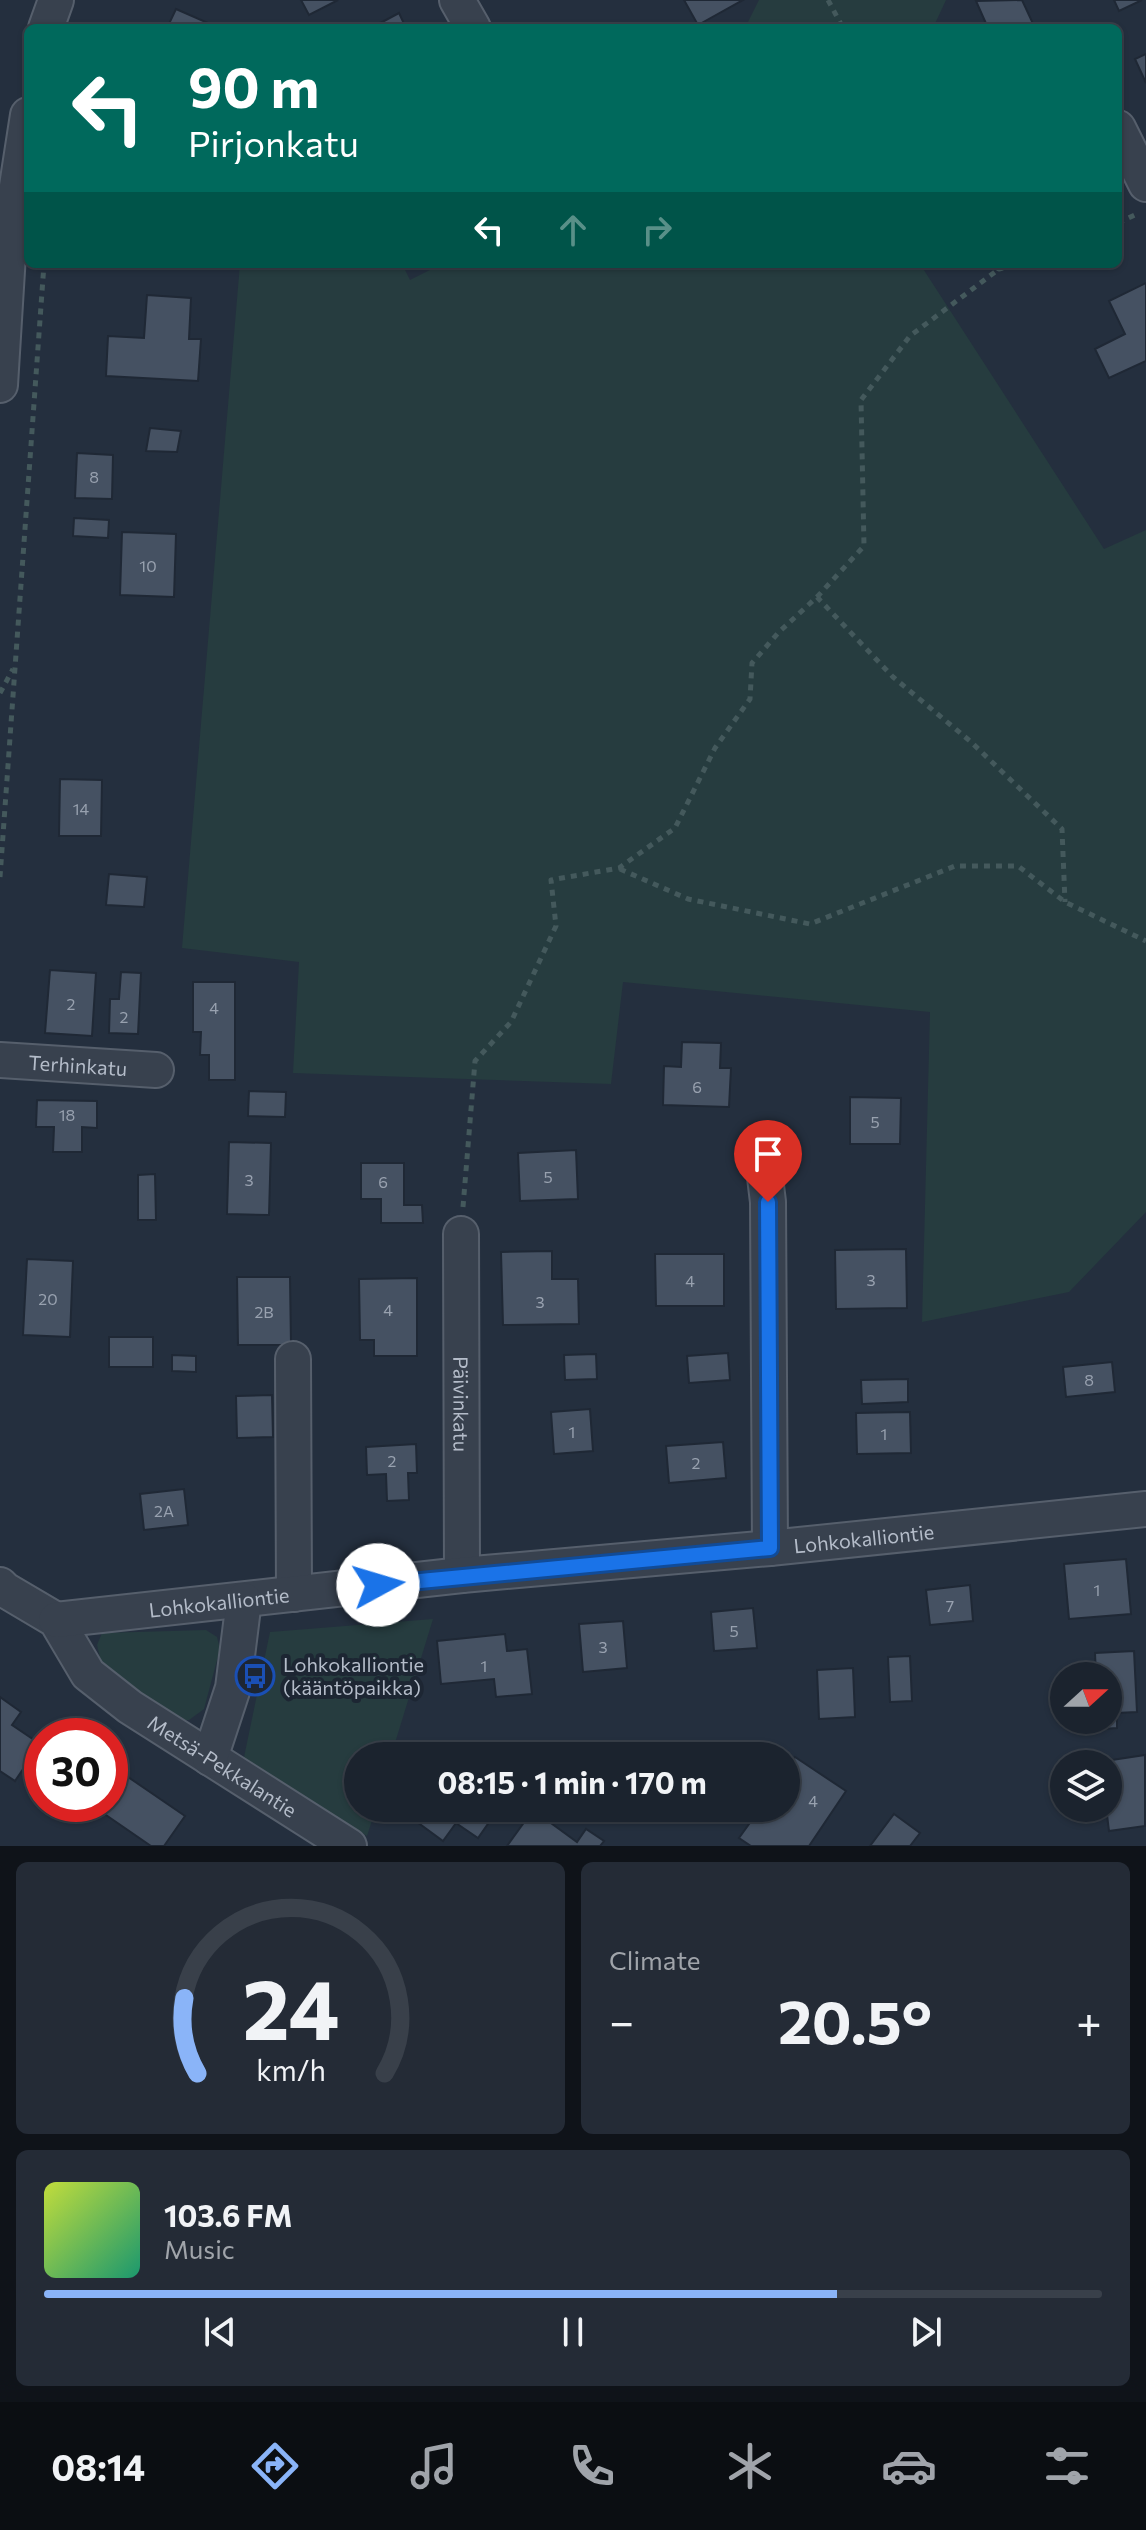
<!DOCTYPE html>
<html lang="en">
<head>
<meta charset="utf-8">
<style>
  body { margin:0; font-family:Commissioner,sans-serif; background:#242b36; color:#f1f3f6; height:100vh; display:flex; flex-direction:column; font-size:30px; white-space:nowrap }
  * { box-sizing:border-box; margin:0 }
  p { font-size:26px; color:#a0a4aa }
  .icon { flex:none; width:44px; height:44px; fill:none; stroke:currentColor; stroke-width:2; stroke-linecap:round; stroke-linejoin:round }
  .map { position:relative; height:1846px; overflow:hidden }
  .side { display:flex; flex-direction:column; gap:16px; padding:16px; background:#0f1319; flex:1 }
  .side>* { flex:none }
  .hud { position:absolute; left:24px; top:24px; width:1098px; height:244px; border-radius:12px; box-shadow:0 2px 6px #0004,0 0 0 2px #39404a; background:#00695c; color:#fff; overflow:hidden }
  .needle { width:52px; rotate:69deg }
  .buttons { position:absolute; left:1050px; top:1662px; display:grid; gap:16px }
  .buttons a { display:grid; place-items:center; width:72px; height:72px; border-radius:50%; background:#1b232e; box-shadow:0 2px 6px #0004,0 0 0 2px #39404a; font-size:40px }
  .speed { position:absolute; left:24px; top:1718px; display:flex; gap:16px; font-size:40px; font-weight:700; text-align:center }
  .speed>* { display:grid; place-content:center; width:104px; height:104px; border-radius:50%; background:#1b232e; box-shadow:0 2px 6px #0004,0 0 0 2px #39404a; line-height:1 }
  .speed .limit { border:12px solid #d22; background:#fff; color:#111 }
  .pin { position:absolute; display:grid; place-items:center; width:68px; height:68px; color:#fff; margin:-82px -34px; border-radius:50% 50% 50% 0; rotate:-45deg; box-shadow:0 0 8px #0007 }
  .pin .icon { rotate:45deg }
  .me { position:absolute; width:88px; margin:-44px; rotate:84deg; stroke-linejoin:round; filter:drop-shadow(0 0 6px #0008) }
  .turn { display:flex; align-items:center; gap:28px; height:168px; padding:0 32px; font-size:36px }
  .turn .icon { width:104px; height:104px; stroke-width:2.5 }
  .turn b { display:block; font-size:56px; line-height:68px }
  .lanes { display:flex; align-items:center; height:76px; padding:0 32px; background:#0003; justify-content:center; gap:40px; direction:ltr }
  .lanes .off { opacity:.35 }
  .big { font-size:60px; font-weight:700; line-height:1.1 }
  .side .card { flex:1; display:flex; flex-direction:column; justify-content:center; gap:12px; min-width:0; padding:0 28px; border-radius:12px; background:#242b36 }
  .side .dial { align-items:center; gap:0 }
  .dial svg { height:208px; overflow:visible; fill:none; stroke:#39404a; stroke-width:7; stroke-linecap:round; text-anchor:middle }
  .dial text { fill:#f1f3f6; stroke:none }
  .song { display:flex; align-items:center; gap:24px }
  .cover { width:96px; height:96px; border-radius:12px; background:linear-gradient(135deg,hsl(70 70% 55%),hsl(160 70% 35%)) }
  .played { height:8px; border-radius:4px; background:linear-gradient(90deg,#8ab4f8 75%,#39404a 75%) }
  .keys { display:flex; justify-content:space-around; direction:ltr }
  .heat { display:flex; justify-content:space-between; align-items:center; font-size:44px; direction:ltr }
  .side .tiles { flex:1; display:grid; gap:16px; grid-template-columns:1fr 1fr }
  .card:last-child { grid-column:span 2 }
  .trip { position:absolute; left:344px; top:1742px; width:456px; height:80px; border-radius:40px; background:#1b232e; box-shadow:0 2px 6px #0004,0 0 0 2px #39404a; font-weight:700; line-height:80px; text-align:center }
  .tab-bar { display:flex; height:128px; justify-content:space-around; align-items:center; background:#0b0e12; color:#a0a4aa }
  .tab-bar .icon { width:56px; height:56px }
  .tab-bar .selected { color:#8ab4f8 }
  .tab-bar b { font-size:36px; color:#f1f3f6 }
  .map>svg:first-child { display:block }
  .green { fill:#263c3f }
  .building { fill:#455162; stroke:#1f2835; stroke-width:2 }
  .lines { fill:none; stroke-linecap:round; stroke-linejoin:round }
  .minor-casing { stroke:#565f6c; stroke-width:38 }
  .path { stroke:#44595c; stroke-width:5; stroke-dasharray:6 6; stroke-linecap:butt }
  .minor { stroke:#38414e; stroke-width:34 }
  .route-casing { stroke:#114b97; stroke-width:20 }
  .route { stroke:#1a73e8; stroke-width:14 }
  .labels { text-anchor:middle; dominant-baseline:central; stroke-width:8; stroke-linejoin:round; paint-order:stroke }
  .number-label { font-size:16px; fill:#98a1af }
  .street-label { font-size:20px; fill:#b4bcc9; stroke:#1d2633 }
  .poi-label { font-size:20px; fill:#b4bcc9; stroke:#1d2633; text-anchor:start }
</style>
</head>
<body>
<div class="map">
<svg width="1146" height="1846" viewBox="0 0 1146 1846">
  <rect width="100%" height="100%" fill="#242f3e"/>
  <g class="green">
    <polygon points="759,0 946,0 933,28 745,28"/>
    <polygon points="240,264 402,264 410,280 442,264 920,264 1104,549 1146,530 1146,1212 1069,1292 922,1322 930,1012 623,982 611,1084 293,1073 299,962 182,948"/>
    <polygon points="433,1619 391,1756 358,1756 358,1808 376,1808 367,1836 243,1762 270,1632"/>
    <polygon points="206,1630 217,1637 220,1649 204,1709 189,1720 176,1720 102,1666 97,1645 102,1633"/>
  </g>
  <g class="building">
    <polygon points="301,0 338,0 309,15"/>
    <polygon points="684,0 743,0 698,25"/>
    <polygon points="1022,0 1035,28 988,28 976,1"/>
    <polygon points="1114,0 1142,0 1119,11"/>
    <polygon points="176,9 208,23 206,28 167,28"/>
    <polygon points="399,13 406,28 371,28"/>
    <polygon points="1146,54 1146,83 1135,59"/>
    <polygon points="1146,283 1146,361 1109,378 1095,349 1125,334 1109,301"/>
    <polygon points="147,295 191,298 189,339 201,339 198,381 106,376 108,336 144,338"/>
    <polygon points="150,428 181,431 177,452 146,451"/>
    <polygon points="77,453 113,455 112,499 75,498"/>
    <polygon points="74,518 109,520 108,538 73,536"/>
    <polygon points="122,532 176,534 174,597 120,595"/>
    <polygon points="60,779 102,780 101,836 59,836"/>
    <polygon points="109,874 147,877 144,907 106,905"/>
    <polygon points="50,970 96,973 92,1036 45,1033"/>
    <polygon points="121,972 141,973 138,1034 109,1033 110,999 119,999"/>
    <polygon points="193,982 235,982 235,1080 209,1080 209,1055 200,1055 201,1032 193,1032"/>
    <polygon points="682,1042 721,1043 720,1068 731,1068 729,1107 663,1105 664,1066 681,1067"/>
    <polygon points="249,1091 286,1092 285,1117 248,1116"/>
    <polygon points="850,1097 901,1098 900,1144 850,1144"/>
    <polygon points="37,1100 97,1101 97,1128 82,1127 82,1152 53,1152 54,1127 36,1127"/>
    <polygon points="229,1142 271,1143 269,1215 227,1214"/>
    <polygon points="576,1150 578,1199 520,1201 518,1153"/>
    <polygon points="361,1163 404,1163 404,1205 422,1205 423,1223 381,1223 381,1199 361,1199"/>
    <polygon points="155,1174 156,1220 138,1220 138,1175"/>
    <polygon points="906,1249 907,1308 836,1309 835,1250"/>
    <polygon points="552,1251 552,1279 578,1279 579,1324 503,1325 501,1252"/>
    <polygon points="655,1254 724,1254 724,1306 656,1306"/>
    <polygon points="27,1259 73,1261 70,1337 23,1335"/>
    <polygon points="237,1277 290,1277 291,1345 238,1345"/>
    <polygon points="417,1278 417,1356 374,1356 374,1340 360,1340 359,1279"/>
    <rect x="109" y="1337" width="44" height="30"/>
    <polygon points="728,1353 730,1380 689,1383 687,1356"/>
    <polygon points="596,1354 597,1379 565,1380 564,1355"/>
    <polygon points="172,1355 196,1356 196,1372 172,1371"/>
    <polygon points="1112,1362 1115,1392 1066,1397 1063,1367"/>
    <polygon points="908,1379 908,1402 862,1404 861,1380"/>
    <polygon points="272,1395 273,1437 237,1438 236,1396"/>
    <polygon points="590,1409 593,1451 554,1454 551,1412"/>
    <polygon points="910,1412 911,1453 857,1454 856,1413"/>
    <polygon points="723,1442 726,1478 669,1483 666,1446"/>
    <polygon points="416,1444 417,1473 408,1473 409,1500 387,1501 386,1474 367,1475 366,1447"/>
    <polygon points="184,1489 188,1525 144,1530 140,1494"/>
    <polygon points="1126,1559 1131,1614 1069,1619 1064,1564"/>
    <polygon points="970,1585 973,1621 930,1625 926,1590"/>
    <polygon points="753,1608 757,1648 714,1651 711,1612"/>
    <polygon points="623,1621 627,1668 583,1672 579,1624"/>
    <polygon points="505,1634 507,1651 527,1649 532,1694 496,1697 494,1679 441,1684 437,1641"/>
    <polygon points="1134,1651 1137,1712 1117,1713 1117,1728 1089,1730 1089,1720 1108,1720 1108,1676 1096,1676 1095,1653"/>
    <polygon points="910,1656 912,1701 890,1702 888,1657"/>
    <polygon points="853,1668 855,1717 819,1719 817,1670"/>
    <polygon points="0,1697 21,1712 12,1725 40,1744 15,1781 0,1771"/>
    <polygon points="1145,1755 1145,1826 1109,1831 1107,1815 1100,1816 1099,1808 1108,1808 1108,1764 1092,1763"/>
    <polygon points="795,1757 846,1791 809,1846 751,1846 739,1838 757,1813 762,1817 768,1808 786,1808 786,1770"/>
    <polygon points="112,1766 185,1816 164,1846 151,1846 90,1804 110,1804"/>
    <polygon points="398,1808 499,1808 478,1838 456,1823 443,1841"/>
    <polygon points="533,1810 577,1842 586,1829 604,1841 600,1846 507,1846"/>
    <polygon points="894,1814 920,1833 910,1846 870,1846"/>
  </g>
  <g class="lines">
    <g class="minor-casing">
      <g id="minor">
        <polyline points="457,0 473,28"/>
        <polyline points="46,28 56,0"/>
        <polyline points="1118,128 1146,184"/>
        <polyline points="0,385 9,238 28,115"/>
        <path id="s1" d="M0 1060 156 1070"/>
        <polyline points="764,1169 768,1202 770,1548"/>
        <path id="s2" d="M461 1234 462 1575"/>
        <polyline points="293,1359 294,1594"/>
        <path id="s3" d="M0 1585 5 1590 56 1620 88 1674 130 1707 349 1846"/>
        <path id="s4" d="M56 1620 462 1575 770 1548 1146 1509"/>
        <polyline points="210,1758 233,1688 244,1600"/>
      </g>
    </g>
    <g class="path">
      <polyline points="828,0 843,28"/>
      <polyline points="1118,223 1139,213"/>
      <polyline points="986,264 999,269 1021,264"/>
      <polyline points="817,597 864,546 861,400 910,336 999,269"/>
      <polyline points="0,693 13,669"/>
      <polyline points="620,869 688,899 810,924 955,866 1018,866 1065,902 1146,941"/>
      <polyline points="0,877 44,264"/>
      <polyline points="463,1207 475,1061 511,1022 556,926 551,880 619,868 675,828 715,748 750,699 752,663 779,632 817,597 893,677 970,741 1062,829 1065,902"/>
    </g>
    <use href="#minor" class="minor"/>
  </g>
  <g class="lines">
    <g class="route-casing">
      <polyline id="route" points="378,1585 770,1548 768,1202"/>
    </g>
    <use href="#route" class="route"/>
  </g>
  <defs>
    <g id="bus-ring" transform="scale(2)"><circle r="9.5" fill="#1d2633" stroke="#1a4fb4" stroke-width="1.5"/><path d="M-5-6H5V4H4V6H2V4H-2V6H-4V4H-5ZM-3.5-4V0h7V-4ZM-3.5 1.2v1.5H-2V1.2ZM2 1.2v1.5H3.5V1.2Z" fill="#1a4fb4"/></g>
  </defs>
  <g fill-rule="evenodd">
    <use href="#bus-ring" x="255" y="1676"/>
  </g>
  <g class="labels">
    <g class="number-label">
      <text x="94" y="476">8</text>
      <text x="148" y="565">10</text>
      <text x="81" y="808">14</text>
      <text x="71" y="1003">2</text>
      <text x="214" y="1007">4</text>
      <text x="124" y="1016">2</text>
      <text x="697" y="1086">6</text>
      <text x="67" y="1114">18</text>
      <text x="875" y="1121">5</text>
      <text x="548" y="1176">5</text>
      <text x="249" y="1179">3</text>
      <text x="383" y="1181">6</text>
      <text x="871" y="1279">3</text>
      <text x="690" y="1280">4</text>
      <text x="48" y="1298">20</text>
      <text x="540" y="1301">3</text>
      <text x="388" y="1309">4</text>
      <text x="264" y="1311">2B</text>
      <text x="1089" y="1379">8</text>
      <text x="572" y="1431">1</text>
      <text x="884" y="1433">1</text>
      <text x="392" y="1460">2</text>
      <text x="696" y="1462">2</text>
      <text x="164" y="1510">2A</text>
      <text x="1097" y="1589">1</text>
      <text x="950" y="1605">7</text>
      <text x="734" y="1630">5</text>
      <text x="603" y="1646">3</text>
      <text x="484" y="1665">1</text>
      <text x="813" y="1800">4</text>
    </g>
    <g class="street-label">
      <text stroke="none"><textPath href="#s1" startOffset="78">Terhinkatu</textPath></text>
      <text stroke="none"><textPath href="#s2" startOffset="170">Päivinkatu</textPath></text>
      <text stroke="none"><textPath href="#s4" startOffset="812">Lohkokalliontie</textPath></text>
      <text stroke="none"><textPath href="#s4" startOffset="164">Lohkokalliontie</textPath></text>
      <text stroke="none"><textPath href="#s3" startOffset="292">Metsä-Pekkalantie</textPath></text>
    </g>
    <g class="poi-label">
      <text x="283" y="1664">Lohkokalliontie<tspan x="283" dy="23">(kääntöpaikka)</tspan></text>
    </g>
  </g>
</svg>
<div class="buttons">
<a><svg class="needle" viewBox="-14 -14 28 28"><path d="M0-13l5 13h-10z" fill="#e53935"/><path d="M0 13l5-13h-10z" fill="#a0a4aa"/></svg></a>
<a><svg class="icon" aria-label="layers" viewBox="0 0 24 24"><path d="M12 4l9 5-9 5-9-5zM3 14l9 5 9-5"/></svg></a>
</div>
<div class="speed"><div class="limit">30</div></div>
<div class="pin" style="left:768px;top:1202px;background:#d93025"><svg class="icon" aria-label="arrive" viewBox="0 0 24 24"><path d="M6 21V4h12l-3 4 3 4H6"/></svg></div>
<svg class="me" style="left:378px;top:1585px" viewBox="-20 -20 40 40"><circle r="19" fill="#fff"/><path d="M0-13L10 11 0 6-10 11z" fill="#1a73e8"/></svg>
<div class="trip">08:15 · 1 min · 170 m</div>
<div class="hud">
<div class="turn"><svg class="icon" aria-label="left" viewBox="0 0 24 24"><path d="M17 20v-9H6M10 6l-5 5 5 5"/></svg><div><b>90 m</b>Pirjonkatu</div></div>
<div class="lanes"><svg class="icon" aria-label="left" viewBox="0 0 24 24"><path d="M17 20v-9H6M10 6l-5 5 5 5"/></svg><svg class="icon off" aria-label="ahead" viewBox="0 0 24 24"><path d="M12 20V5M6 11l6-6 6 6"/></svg><svg class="icon off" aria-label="right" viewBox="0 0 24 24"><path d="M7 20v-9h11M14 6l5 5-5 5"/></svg></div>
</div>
</div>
<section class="side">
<div class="tiles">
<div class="card dial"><svg viewBox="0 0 100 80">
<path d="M14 69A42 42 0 1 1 86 69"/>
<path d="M14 69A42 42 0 0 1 9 40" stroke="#8ab4f8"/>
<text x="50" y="56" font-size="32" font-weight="700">24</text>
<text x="50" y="72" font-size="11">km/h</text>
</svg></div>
<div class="card"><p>Climate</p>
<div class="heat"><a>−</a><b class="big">20.5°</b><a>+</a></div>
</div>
<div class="card">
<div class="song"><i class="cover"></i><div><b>103.6 FM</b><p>Music</p></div></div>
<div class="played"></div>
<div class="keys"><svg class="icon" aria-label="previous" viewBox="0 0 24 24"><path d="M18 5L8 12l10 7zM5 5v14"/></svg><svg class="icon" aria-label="pause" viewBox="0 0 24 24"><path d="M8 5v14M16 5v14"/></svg><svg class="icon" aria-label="next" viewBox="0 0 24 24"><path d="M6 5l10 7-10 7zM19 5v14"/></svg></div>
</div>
</div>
</section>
<nav class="tab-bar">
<b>08:14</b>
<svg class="icon selected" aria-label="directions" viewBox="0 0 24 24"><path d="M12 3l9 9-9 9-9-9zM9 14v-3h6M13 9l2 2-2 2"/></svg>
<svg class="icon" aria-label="music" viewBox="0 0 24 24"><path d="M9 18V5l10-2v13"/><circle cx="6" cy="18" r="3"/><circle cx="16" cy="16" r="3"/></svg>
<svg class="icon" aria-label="phone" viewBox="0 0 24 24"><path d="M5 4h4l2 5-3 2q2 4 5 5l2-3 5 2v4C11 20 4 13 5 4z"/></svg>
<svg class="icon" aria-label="climate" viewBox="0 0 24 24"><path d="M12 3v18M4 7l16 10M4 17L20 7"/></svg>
<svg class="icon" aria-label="car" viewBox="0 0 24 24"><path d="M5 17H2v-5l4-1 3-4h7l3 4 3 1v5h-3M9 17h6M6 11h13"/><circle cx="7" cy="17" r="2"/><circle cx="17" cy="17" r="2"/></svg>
<svg class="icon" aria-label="filters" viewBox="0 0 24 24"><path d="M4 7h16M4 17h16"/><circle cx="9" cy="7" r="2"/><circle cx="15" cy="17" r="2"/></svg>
</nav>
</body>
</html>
